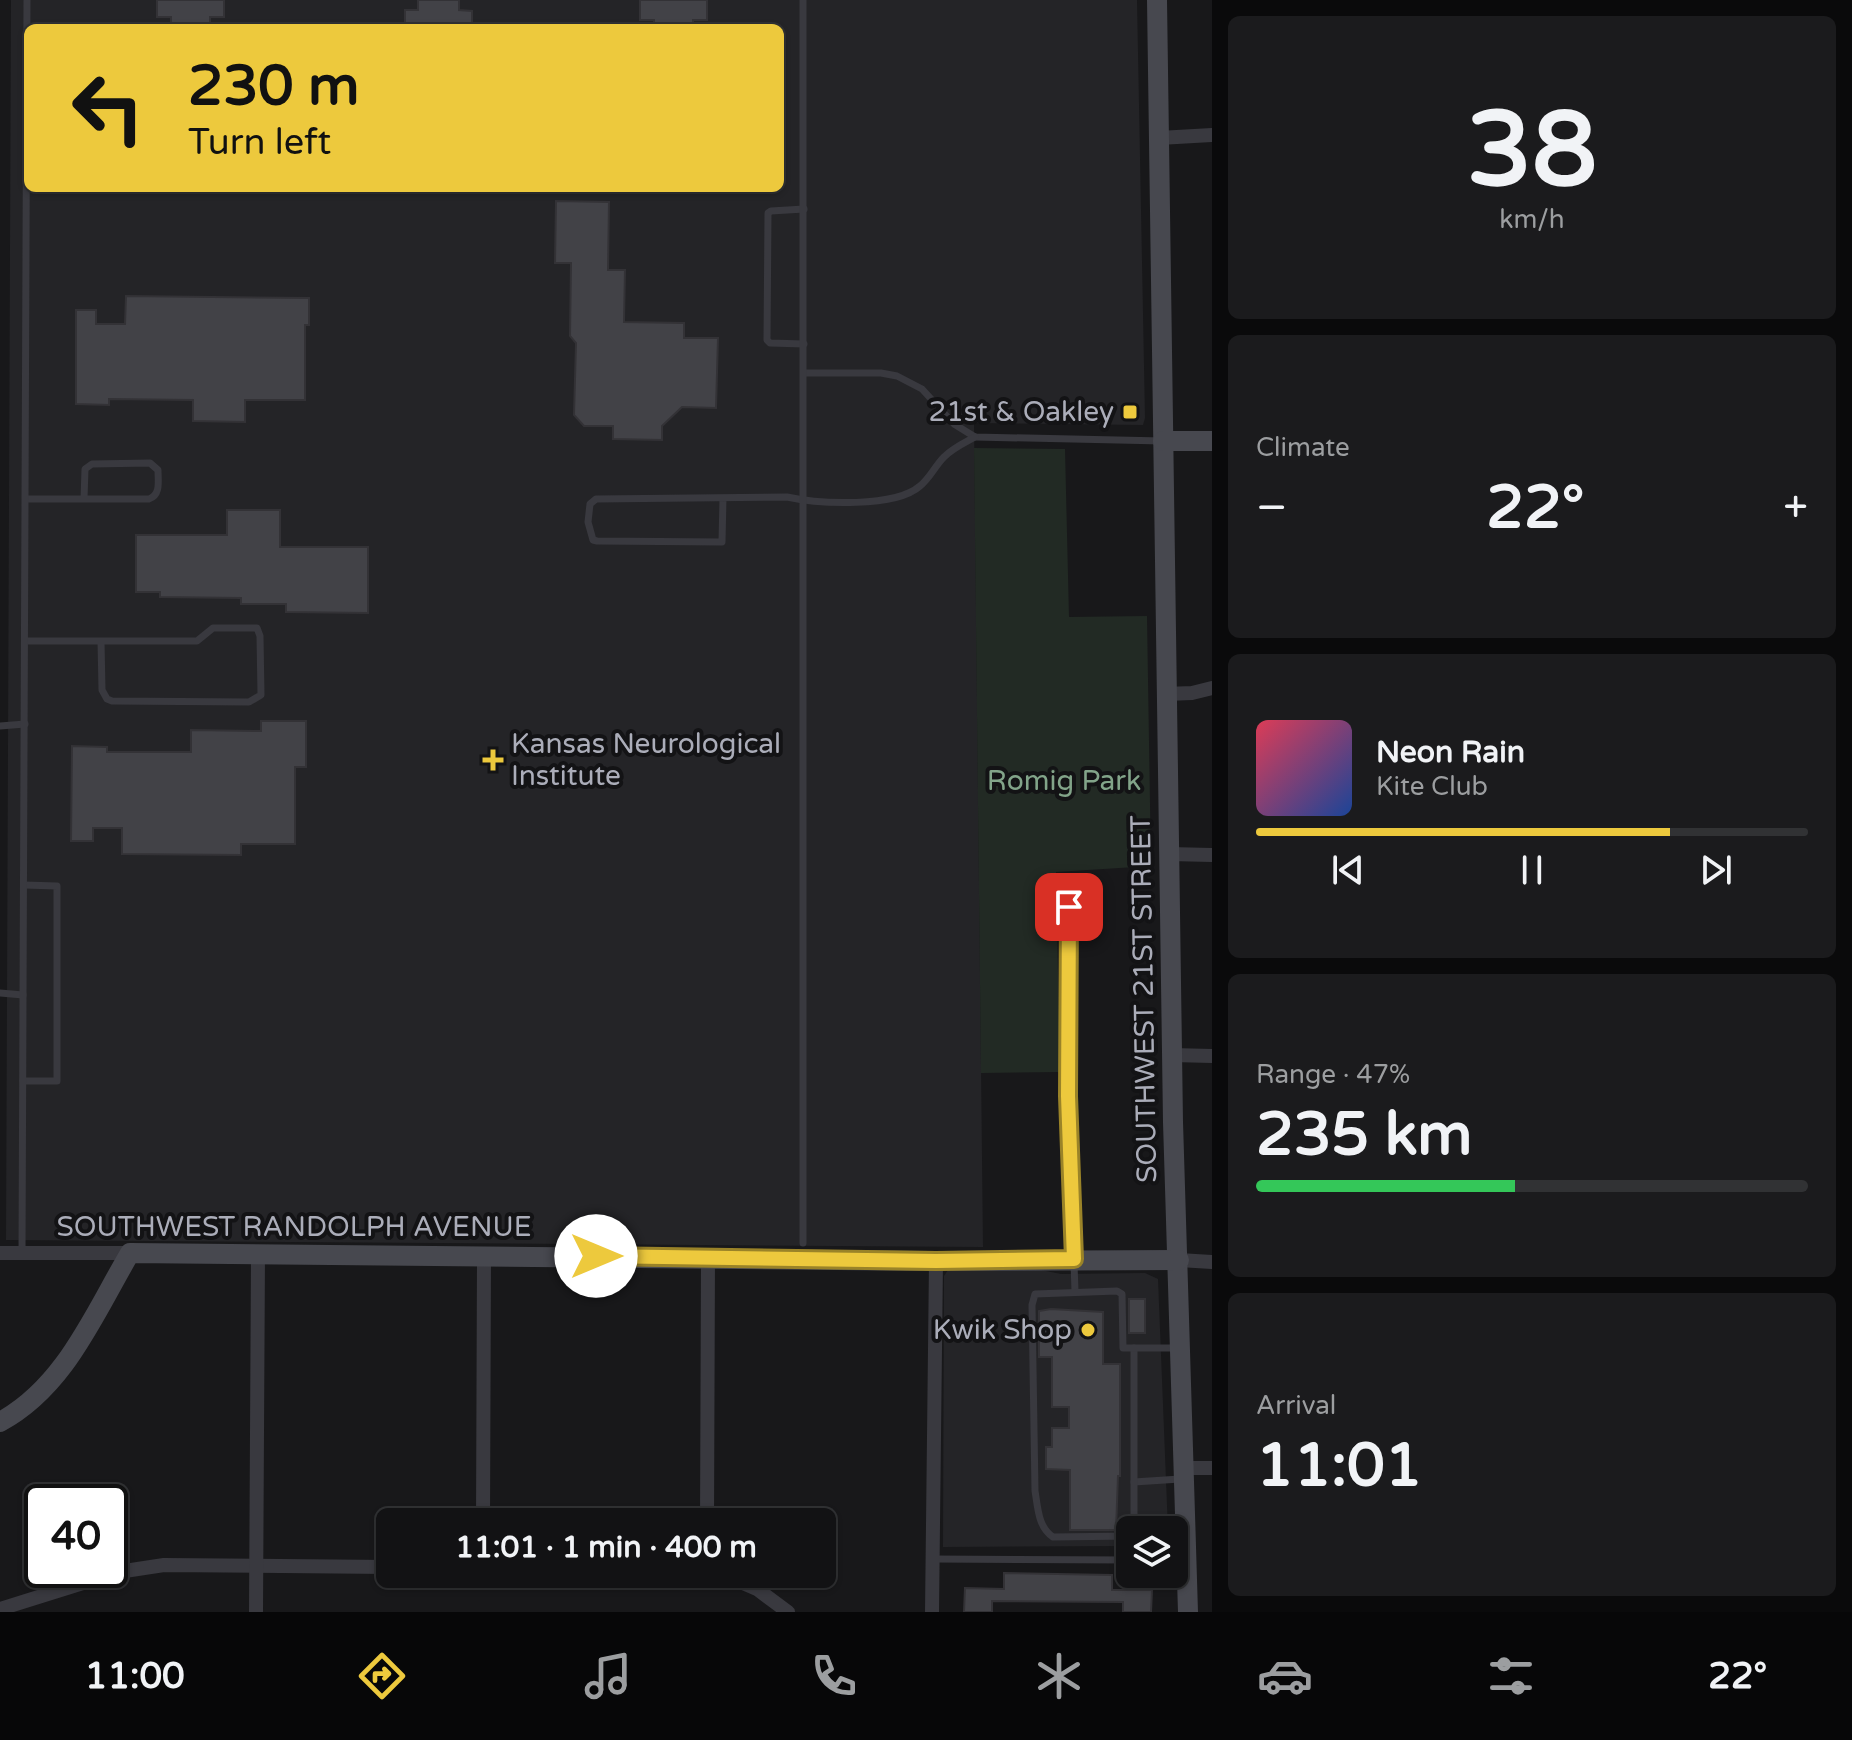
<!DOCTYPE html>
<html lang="en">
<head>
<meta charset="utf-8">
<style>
  body { margin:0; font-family:"Varela Round",sans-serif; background:#1b1b1d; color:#f1f3f6; height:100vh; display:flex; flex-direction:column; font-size:30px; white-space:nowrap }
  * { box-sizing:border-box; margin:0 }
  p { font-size:26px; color:#9c9ea0 }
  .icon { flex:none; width:44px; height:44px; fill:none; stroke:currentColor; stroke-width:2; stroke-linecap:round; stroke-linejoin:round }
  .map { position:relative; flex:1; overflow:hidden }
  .panel { display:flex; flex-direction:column; gap:16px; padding:16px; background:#0a0a0b; width:640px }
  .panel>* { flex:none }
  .banner { position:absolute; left:24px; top:24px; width:760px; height:168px; border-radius:12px; box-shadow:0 2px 6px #0004,0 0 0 2px #313234; background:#edc93d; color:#111; overflow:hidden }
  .fabs { position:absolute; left:1116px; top:1516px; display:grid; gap:16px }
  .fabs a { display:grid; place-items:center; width:72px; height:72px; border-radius:12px; background:#121214; box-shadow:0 2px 6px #0004,0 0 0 2px #313234; font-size:40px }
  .speed { position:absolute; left:24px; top:1484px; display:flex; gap:16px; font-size:40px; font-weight:700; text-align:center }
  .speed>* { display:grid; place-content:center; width:104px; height:104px; border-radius:50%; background:#121214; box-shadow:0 2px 6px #0004,0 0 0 2px #313234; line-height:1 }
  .speed .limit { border:4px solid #111; border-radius:12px; background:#fff; color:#111 }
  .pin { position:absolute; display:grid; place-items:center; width:68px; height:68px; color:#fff; margin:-34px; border-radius:16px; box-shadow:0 4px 12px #0006 }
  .me { position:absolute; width:88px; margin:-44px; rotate:90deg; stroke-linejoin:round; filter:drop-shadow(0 0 6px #0008) }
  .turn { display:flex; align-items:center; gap:28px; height:168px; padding:0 32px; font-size:36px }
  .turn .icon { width:104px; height:104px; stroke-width:2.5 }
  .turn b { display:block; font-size:56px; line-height:68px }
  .big { font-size:60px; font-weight:700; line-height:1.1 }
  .panel .tile { flex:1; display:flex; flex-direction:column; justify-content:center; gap:12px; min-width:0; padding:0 28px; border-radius:12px; background:#1b1b1d }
  .panel .dial { align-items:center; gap:0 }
  .dial b { font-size:104px; line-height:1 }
  .song { display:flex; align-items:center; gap:24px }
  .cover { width:96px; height:96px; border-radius:12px; background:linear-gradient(135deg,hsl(350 70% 55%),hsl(220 70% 35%)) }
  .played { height:8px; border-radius:4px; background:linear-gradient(90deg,#edc93d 75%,#313234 75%) }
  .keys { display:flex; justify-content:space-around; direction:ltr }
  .heat { display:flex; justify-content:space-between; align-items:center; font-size:44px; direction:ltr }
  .charge { height:12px; border-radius:6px; background:linear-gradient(90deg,#34c759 47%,#313234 0) }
  .trip { position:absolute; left:376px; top:1508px; width:460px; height:80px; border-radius:12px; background:#121214; box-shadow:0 2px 6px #0004,0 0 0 2px #313234; font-weight:700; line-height:80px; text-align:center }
  .tabs { display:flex; height:128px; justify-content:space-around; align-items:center; background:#070708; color:#9c9ea0 }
  .tabs .icon { width:56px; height:56px }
  .tabs .active { color:#edc93d }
  .tabs b { font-size:36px; color:#f1f3f6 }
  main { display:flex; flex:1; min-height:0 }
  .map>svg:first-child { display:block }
  .built { fill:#242427; fill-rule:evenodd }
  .green { fill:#222a24 }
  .building { fill:#424247; stroke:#333236; stroke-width:2 }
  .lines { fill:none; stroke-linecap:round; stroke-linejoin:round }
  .lane { stroke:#39393f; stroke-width:7 }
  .street { stroke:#39393f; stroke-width:14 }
  .secondary { stroke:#47484f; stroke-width:20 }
  .route-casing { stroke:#9a8328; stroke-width:20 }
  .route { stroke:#edc93d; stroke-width:14 }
  .poi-dot { fill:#edc93d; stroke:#131315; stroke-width:3 }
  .labels { text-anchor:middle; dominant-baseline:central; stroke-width:8; stroke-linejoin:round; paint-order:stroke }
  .poi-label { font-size:28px; fill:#abadb9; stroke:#131315; text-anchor:end }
  .park-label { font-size:28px; fill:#82a489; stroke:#131315 }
  .street-label { font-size:28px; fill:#abadb9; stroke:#131315 }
</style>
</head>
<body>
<main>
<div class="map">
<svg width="1212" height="1612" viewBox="0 0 1212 1612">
  <rect width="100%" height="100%" fill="#18181a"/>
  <g class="built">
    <path d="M11 0H1137L1145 418 1143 425 974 423 983 1247 6 1240ZM28 28H780V188H28Z"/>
    <polygon points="1031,1268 1061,1274 1145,1273 1158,1279 1168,1530 1130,1530 1130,1546 943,1547 944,1276 948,1270"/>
  </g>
  <polygon class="green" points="974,448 1065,449 1069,617 1147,616 1151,866 1056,872 1060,1072 981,1073"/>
  <g class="building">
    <polygon points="157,0 224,0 224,17 210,17 210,28 171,28 171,17 157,17"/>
    <polygon points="418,0 459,0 459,10 472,11 472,28 405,28 405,10 418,10"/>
    <polygon points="640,0 707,0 707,20 693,20 693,28 654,28 654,20 640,20"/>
    <polygon points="556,201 609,202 608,270 625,270 624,322 684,323 684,338 718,338 716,408 682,407 662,426 662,440 613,439 613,426 584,426 574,415 576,343 570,336 571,263 555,263"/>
    <polygon points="126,296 309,298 309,325 305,325 305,400 245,400 245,422 193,421 193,400 109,399 109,405 76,404 76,310 96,310 96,324 125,324"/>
    <polygon points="227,510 280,510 280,547 368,547 368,613 286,612 286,604 241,604 241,598 160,597 160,592 136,592 136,535 227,535"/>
    <polygon points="261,721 306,721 306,767 295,767 295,844 241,844 241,855 122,854 122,828 93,828 93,841 71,841 72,746 107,747 107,752 191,752 191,730 261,731"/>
    <rect x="1129" y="1299" width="16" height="34"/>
    <polygon points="1051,1309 1103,1312 1103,1364 1120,1364 1120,1476 1118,1476 1116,1530 1070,1530 1070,1470 1046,1469 1046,1447 1052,1447 1052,1428 1069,1428 1069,1407 1052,1407 1052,1357 1039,1357 1039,1311"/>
    <polygon points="1004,1573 1112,1575 1112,1590 1152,1590 1151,1612 1123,1612 1123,1602 992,1601 992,1612 964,1612 965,1588 1004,1589"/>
  </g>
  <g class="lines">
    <g class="lane">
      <polyline points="804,209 771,211 768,213 767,340 770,343 804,344"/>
      <polyline points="804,373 881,373 897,376 922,389 954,424 975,437 1163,441"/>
      <path d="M723 498 722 542 597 541 593 540 588 522 590 504 596 499 787 497C819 504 895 508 920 486 930 478 935 466 944 457 953 448 964 443 975 437"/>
      <path d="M26 499H149C161 495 158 481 158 470L150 463 92 464 85 469 84 499"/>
      <polyline points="25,641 197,641 213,628 257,628 260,636 261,695 249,702 112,701 107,699 102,690 101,641"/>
      <polyline points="0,726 25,724"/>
      <polyline points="1069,907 1068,1096 1075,1291"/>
      <polyline points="0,993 23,995"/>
      <polyline points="23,1081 57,1081 57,886 24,885"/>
      <polyline points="803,1243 803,0"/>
      <polyline points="22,1253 27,0"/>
      <polyline points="1134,1482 1180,1479"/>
      <polyline points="1134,1530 1134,1348"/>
      <path d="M1130 1536 1053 1537C1038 1527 1038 1508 1035 1491L1032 1305 1035 1294 1117 1291 1122 1294 1123 1348H1179"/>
      <polyline points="933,1559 1130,1560"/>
    </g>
    <g class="street">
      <polyline points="1159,138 1212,135"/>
      <polyline points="1166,694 1192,693 1212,688"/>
      <polyline points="1169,854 1212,855"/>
      <polyline points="1172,1055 1212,1056"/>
      <polyline points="0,1253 130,1253"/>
      <polyline points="1179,1260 1212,1262"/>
      <polyline points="1184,1468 1212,1468"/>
      <polyline points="483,1522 484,1256"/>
      <polyline points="707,1522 708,1257"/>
      <polyline points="722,1574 757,1589 788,1612"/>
      <polyline points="0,1609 118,1572 164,1565 390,1567"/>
      <polyline points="256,1612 258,1254"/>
      <polyline points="932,1612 936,1261"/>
    </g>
    <g class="secondary">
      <polyline points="1157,0 1173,1122 1188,1612"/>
      <polyline points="1163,441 1212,441"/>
      <path d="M0 1422C65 1387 94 1314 130 1253L936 1261 1179 1260"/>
    </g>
  </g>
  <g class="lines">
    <g class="route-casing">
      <polyline id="route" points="596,1256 936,1261 1074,1259 1068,1096 1069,907"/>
    </g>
    <use href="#route" class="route"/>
  </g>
  <g class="poi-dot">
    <rect x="1122" y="404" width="16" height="16" rx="4"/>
    <path d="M489 748h8v8h8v8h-8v8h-8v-8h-8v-8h8z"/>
    <circle cx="1088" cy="1330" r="8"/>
  </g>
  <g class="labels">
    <g class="poi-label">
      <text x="1114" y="412">21st &amp; Oakley</text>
      <text x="511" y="744" text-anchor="start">Kansas Neurological<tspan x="511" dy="32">Institute</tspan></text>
      <text x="1072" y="1330">Kwik Shop</text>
    </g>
    <g class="park-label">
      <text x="1064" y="781">Romig Park</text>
    </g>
    <g class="street-label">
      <text transform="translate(1144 999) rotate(-91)">SOUTHWEST 21ST STREET</text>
      <text x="294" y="1227">SOUTHWEST RANDOLPH AVENUE</text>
    </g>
  </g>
</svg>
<div class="fabs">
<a><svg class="icon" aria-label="layers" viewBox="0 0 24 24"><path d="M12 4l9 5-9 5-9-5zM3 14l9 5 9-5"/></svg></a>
</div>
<div class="speed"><div class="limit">40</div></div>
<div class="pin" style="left:1069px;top:907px;background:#d93025"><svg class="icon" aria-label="arrive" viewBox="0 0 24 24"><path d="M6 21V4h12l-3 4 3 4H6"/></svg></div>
<svg class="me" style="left:596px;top:1256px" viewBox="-20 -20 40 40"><circle r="19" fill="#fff"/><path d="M0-13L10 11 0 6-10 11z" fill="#edc93d"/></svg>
<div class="trip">11:01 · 1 min · 400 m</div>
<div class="banner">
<div class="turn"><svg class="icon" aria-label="left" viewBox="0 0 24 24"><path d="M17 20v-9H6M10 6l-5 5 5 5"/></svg><div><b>230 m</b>Turn left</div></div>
</div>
</div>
<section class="panel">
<div class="tile dial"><b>38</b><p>km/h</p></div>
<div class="tile"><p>Climate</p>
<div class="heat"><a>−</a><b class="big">22°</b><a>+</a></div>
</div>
<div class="tile">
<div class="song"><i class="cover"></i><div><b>Neon Rain</b><p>Kite Club</p></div></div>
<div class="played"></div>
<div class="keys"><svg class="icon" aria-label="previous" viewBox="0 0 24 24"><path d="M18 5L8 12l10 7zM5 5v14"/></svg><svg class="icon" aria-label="pause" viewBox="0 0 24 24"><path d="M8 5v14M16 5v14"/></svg><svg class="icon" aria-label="next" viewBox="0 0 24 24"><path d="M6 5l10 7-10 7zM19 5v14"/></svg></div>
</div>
<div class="tile"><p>Range · 47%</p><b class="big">235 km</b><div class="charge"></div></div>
<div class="tile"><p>Arrival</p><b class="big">11:01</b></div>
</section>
</main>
<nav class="tabs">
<b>11:00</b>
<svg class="icon active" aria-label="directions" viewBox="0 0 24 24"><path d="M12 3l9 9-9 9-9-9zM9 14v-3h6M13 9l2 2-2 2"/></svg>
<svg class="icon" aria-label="music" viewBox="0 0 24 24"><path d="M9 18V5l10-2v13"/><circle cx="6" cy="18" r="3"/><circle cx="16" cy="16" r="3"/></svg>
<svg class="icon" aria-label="phone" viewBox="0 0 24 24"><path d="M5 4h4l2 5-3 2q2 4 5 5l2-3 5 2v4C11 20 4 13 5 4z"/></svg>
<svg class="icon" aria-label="climate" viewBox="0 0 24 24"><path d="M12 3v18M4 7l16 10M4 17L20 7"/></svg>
<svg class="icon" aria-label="car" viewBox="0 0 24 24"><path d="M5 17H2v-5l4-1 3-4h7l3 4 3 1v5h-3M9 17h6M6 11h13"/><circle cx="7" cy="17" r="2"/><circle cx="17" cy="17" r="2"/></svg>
<svg class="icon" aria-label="filters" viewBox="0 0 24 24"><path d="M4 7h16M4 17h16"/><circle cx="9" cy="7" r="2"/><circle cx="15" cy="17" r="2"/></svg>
<b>22°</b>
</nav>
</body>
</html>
